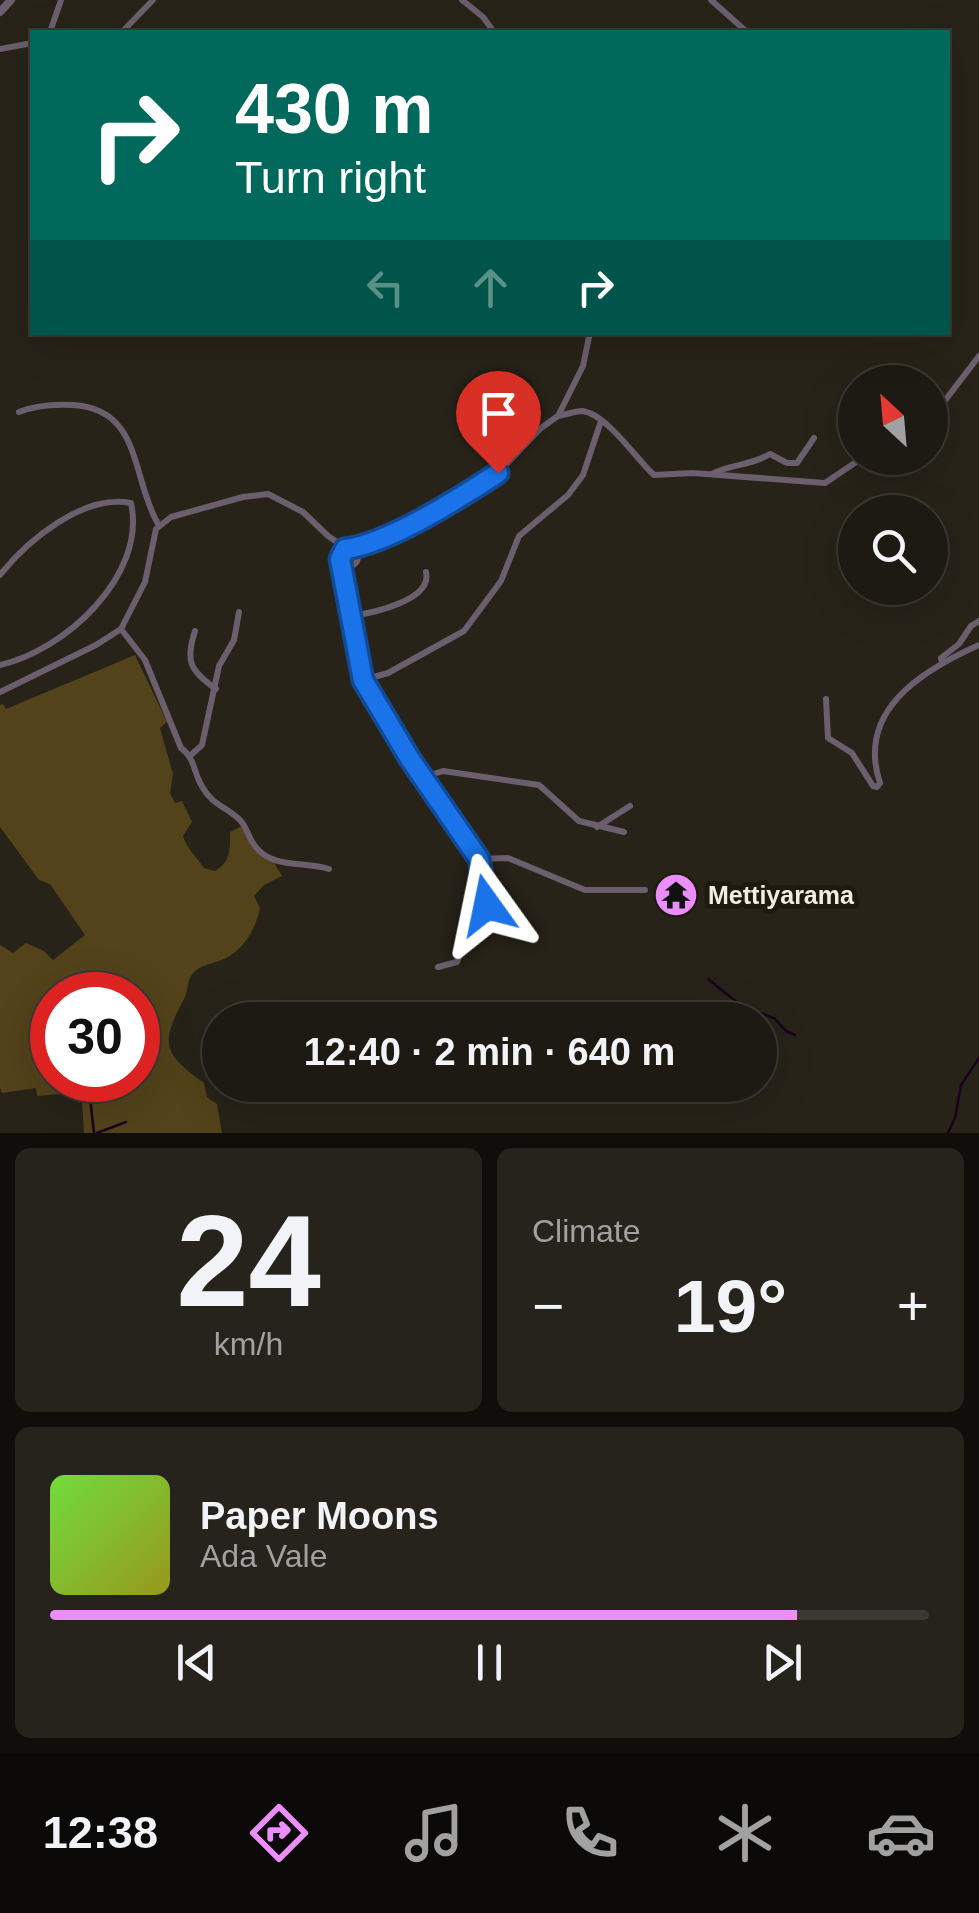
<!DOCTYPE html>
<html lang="en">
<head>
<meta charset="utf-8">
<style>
  body { margin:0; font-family:Helvetica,sans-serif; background:#25231c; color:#f1f3f6; height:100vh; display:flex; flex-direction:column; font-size:38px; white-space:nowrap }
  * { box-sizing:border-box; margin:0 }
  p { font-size:32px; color:#a0a1a0 }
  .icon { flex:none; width:55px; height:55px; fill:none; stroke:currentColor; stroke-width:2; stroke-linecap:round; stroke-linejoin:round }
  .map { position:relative; height:1133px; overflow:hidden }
  .details { display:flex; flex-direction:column; gap:15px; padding:15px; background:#100e0a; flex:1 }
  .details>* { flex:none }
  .banner { position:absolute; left:30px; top:30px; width:920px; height:305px; border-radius:0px; box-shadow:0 10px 40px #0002,0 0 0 2px #3b3833; background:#00695c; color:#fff; overflow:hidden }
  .needle { width:65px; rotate:334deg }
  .fabs { position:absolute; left:838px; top:365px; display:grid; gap:20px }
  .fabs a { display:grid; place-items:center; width:110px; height:110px; border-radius:50%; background:#1d1a13; box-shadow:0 10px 40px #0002,0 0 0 2px #3b3833; font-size:50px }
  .speed { position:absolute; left:30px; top:972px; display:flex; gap:20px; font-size:50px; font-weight:700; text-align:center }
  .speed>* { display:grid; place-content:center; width:130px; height:130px; border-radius:50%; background:#1d1a13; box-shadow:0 10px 40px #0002,0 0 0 2px #3b3833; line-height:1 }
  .speed .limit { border:15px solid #d22; background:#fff; color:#111 }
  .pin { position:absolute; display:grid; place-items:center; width:85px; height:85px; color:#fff; margin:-102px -42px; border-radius:50% 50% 50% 0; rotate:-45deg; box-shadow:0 0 10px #0007 }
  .pin .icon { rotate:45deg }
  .me { position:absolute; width:110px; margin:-55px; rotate:348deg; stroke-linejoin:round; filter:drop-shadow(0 0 8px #0008) }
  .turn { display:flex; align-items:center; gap:35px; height:210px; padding:0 40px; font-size:45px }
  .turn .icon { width:130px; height:130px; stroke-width:2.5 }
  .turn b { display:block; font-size:70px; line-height:85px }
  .lanes { display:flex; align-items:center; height:95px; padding:0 40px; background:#0003; justify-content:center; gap:50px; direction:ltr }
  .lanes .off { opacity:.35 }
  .big { font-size:75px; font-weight:600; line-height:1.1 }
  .details .tile { flex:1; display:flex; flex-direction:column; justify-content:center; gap:15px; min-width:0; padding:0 35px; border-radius:15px; background:#25231c }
  .details .dial { align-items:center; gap:0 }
  .dial b { font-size:130px; line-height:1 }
  .song { display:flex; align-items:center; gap:30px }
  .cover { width:120px; height:120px; border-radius:15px; background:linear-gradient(135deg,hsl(100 70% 55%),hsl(60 70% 35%)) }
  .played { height:10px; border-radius:5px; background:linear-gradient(90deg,#eb8dfb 85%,#3b3833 85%) }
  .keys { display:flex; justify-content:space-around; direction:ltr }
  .heat { display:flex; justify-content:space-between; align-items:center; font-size:55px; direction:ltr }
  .details .tiles { flex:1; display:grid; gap:15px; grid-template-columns:1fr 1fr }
  .tile:last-child { grid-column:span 2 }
  .trip { position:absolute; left:202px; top:1002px; width:575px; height:100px; border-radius:50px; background:#1d1a13; box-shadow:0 10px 40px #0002,0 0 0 2px #3b3833; font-weight:600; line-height:100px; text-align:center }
  .dock { display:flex; height:160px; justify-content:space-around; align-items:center; background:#0c0a08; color:#a0a1a0 }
  .dock .icon { width:70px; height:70px }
  .dock .on { color:#eb8dfb }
  .dock b { font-size:45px; color:#f1f3f6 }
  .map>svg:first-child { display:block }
  .green { fill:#52431b; fill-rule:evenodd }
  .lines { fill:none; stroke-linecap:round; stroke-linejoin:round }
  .stream { stroke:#19031d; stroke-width:2.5 }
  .minor { stroke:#6b5e6d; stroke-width:6 }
  .tertiary { stroke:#6b5e6d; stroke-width:8 }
  .route-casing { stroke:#114b97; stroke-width:25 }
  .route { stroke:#1a73e8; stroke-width:18 }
  .labels { text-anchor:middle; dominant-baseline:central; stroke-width:10; stroke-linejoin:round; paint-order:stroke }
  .poi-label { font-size:25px; font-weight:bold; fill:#f0ede6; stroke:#1e1a10; text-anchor:start }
</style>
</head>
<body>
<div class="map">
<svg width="979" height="1133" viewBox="0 0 979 1133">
  <rect width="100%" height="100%" fill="#272319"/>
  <path class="green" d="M135 655 167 722 160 728 173 774 170 793 175 803 182 801 192 822 183 836C186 848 197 857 204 868L215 871C231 862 230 849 230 832L244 825 256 848 273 861 282 876 264 885 254 896 260 908C256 928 245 948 226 958 215 964 198 964 191 976 187 982 188 992 184 999 160 1043 163 1054 204 1083L207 1097 217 1104 222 1133H84L81 1085H62L61 1094 37 1096 36 1088 2 1093 0 1088V945L13 953 26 943 44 951 53 960 85 935 50 884 39 880 0 827V705L3 704 6 709ZM52 995H138V1080H52Z"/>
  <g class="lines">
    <g class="stream">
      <polyline points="708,979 743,1007 774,1018 786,1031 795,1035"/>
      <polyline points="88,1080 94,1133"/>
      <polyline points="97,1133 126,1122"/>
      <polyline points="948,1133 955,1118 961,1085 979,1058"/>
    </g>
    <g class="minor">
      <polyline points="462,0 483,17 494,32"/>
      <polyline points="711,0 747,32"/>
      <polyline points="50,32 61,0"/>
      <polyline points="122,32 153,0"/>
      <polyline points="0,49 32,43"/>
      <polyline points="930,411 940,407 979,356"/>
      <path d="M19 412C36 405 54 404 73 405 142 409 131 477 158 524"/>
      <path d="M558 416C565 415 575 411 582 411 606 413 637 460 654 475L693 473 825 483 862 458"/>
      <path d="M712 474C732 463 748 467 770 454L787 463H797L814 438"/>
      <circle cx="349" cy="557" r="9"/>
      <polyline points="350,549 375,542 469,492 498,473 541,428 558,416 583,366 590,332"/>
      <polyline points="341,563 363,680 369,694 479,859 486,890 485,914 460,930 460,954 457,962 438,967"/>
      <path d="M0 575C28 540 83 494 131 503 147 576 64 651 0 665"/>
      <path d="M351 616C373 613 433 600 426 572"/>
      <path d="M121 629 145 660 181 748C196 759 193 773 203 788 212 804 226 807 239 819 247 826 248 838 255 846 272 869 304 861 329 869"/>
      <path d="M195 631C185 662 190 670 216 689"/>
      <polyline points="942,662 941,658 959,644 971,626 979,621"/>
      <polyline points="363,680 388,673 464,631 501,581 519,536 568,495 583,475 601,421"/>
      <polyline points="0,692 96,645 121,629 145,582 156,529 171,517 243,497 268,494 303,512 328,536 347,549"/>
      <path d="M826 699 828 738 852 753 873 786 877 787 880 783C856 711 921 671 979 645"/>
      <polyline points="191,755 202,745 219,666 234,640 239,612"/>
      <polyline points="424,777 443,771 539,785 579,821 624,832"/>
      <polyline points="597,827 630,806"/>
      <polyline points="479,859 508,858 585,890 645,890"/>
    </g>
    <polyline class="tertiary" points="0,12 11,0"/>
  </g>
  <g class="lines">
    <g class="route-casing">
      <path id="route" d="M487 905 479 859 410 759 363 680 340 559 345 549C388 544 460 498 498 473"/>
    </g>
    <use href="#route" class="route"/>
  </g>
  <defs>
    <g id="temple-disc" transform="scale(2.25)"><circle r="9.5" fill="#eb8dfb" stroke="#1e1a10"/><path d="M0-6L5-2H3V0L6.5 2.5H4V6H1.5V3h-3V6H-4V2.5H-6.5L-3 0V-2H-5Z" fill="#111"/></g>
  </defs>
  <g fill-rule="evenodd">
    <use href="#temple-disc" x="676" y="895"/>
  </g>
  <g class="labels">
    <g class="poi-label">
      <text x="708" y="895">Mettiyarama</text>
    </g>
  </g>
</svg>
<div class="fabs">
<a><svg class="needle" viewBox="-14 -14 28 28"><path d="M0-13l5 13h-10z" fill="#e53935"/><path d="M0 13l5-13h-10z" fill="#a0a1a0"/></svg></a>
<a><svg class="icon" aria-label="search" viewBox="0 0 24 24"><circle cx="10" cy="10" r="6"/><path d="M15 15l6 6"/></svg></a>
</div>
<div class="speed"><div class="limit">30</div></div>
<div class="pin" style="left:498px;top:473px;background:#d93025"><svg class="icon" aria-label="arrive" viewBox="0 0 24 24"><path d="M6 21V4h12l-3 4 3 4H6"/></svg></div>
<svg class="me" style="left:487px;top:905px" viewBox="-20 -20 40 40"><path d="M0-17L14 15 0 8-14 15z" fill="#1a73e8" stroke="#fff" stroke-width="4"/></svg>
<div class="trip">12:40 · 2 min · 640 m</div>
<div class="banner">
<div class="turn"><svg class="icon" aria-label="right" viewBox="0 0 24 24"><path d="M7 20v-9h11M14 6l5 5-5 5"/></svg><div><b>430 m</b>Turn right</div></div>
<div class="lanes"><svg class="icon off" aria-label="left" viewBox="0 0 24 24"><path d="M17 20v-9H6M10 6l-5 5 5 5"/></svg><svg class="icon off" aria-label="ahead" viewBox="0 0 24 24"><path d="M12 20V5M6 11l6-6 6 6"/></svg><svg class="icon" aria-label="right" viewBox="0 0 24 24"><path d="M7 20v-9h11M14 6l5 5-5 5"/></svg></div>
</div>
</div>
<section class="details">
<div class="tiles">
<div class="tile dial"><b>24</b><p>km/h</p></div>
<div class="tile"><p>Climate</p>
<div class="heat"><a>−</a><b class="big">19°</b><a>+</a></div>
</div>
<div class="tile">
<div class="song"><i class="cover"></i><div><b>Paper Moons</b><p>Ada Vale</p></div></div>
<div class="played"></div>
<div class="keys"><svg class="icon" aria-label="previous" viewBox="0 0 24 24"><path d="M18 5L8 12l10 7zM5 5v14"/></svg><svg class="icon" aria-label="pause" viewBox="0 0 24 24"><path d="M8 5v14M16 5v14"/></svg><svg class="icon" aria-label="next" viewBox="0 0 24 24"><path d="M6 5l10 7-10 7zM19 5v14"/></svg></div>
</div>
</div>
</section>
<nav class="dock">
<b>12:38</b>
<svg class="icon on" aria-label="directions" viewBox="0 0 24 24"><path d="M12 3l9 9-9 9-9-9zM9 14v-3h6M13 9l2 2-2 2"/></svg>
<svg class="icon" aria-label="music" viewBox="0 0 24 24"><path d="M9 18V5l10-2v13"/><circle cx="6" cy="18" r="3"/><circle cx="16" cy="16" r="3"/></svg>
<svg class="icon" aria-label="phone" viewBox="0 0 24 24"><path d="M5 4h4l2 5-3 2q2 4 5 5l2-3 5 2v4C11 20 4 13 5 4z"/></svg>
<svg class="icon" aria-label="climate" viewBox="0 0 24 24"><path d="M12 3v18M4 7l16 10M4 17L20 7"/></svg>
<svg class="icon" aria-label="car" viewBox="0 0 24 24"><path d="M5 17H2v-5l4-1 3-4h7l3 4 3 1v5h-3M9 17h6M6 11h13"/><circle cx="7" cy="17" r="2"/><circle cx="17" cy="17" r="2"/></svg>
</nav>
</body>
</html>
